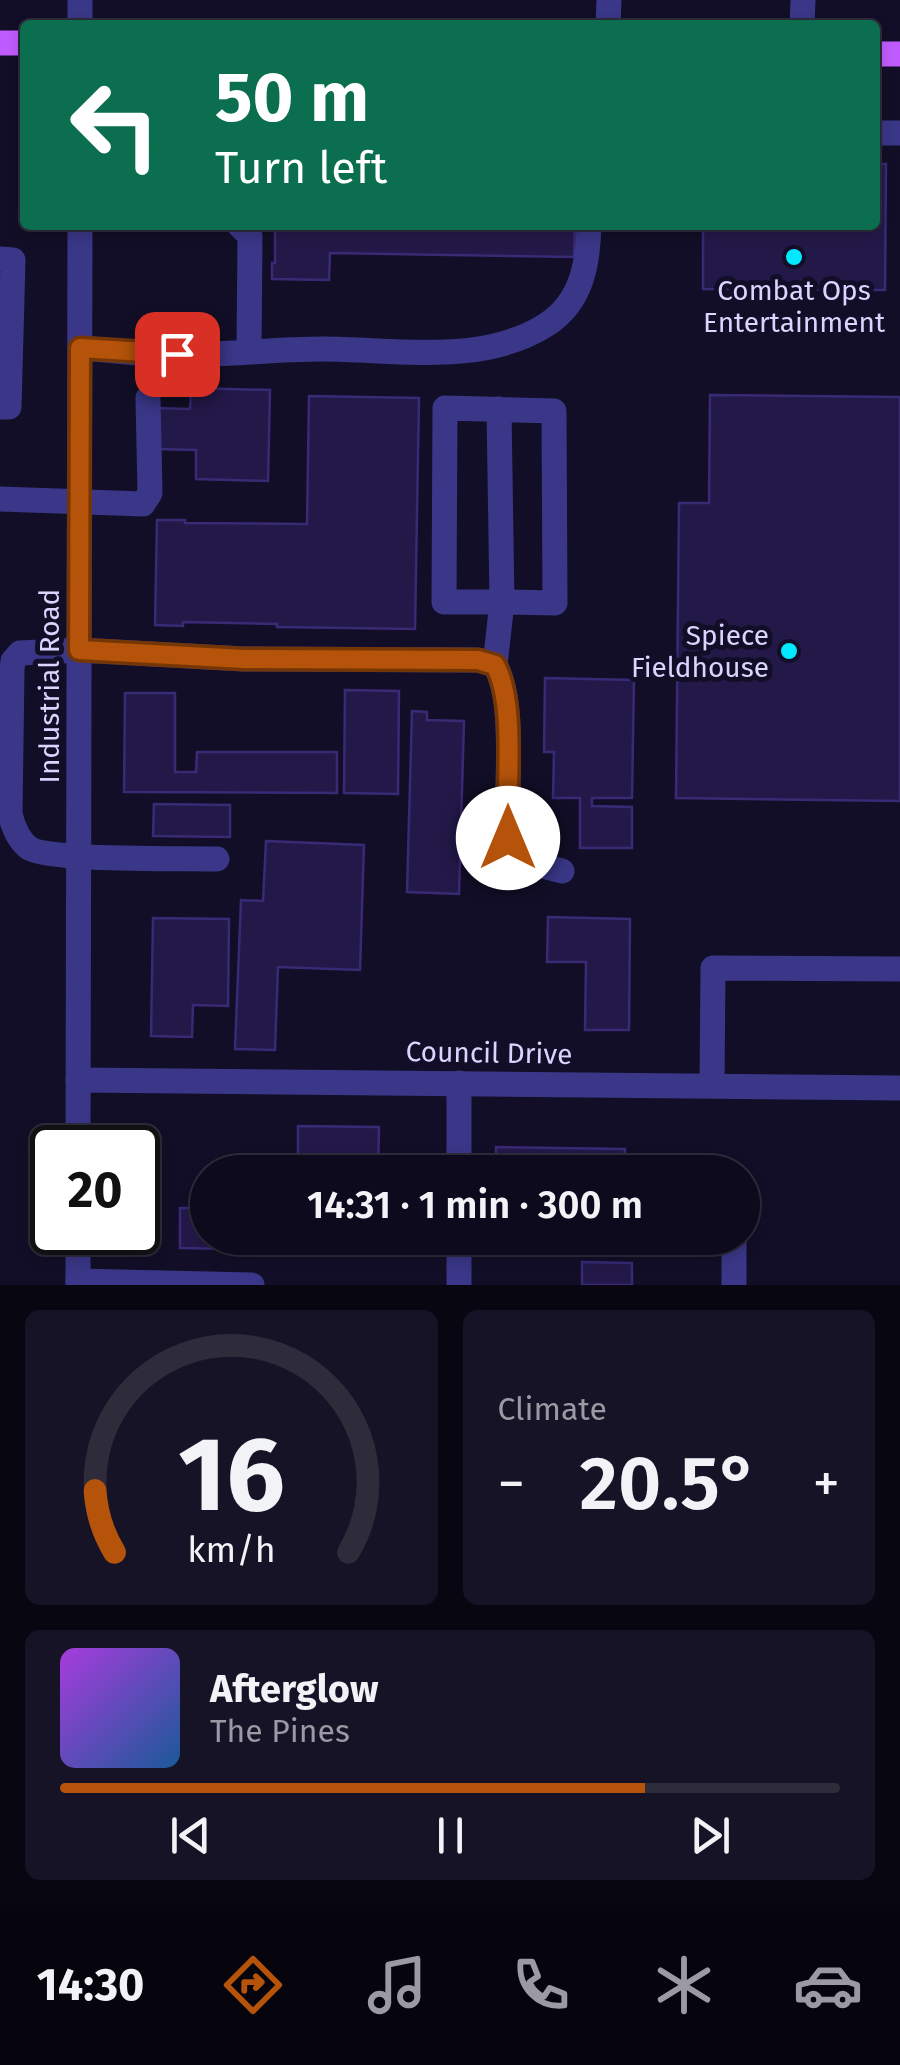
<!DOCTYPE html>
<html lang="en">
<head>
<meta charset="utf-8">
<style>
  body { margin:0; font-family:"Fira Sans",sans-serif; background:#171326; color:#f1f3f6; height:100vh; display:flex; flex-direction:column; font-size:38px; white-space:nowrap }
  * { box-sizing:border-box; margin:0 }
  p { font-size:32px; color:#9b9aa4 }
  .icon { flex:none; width:55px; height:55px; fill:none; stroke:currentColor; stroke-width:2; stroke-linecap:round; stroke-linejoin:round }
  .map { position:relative; height:1285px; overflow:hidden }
  .drawer { display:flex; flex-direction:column; gap:25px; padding:25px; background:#080610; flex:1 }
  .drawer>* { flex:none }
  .top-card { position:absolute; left:20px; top:20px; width:860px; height:210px; border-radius:10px; box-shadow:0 5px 15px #0003,0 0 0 2px #2e2b3b; background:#0b6e4f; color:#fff; overflow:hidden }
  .speed { position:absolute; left:30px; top:1125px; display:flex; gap:20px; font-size:50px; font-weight:700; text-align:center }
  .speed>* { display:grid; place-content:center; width:130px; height:130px; border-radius:50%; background:#0e0a1d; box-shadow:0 5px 15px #0003,0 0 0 2px #2e2b3b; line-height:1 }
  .speed .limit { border:5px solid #111; border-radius:15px; background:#fff; color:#111 }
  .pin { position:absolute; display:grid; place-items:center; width:85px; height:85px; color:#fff; margin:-42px; border-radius:20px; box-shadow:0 5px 15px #0006 }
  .me { position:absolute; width:110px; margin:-55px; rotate:0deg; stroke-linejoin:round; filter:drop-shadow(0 0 8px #0008) }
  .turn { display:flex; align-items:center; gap:35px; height:210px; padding:0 30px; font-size:45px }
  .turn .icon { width:130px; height:130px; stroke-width:2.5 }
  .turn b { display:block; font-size:70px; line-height:85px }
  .big { font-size:75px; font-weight:600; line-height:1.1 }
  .drawer .widget { flex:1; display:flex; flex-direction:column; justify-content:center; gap:15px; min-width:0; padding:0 35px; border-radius:15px; background:#171326 }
  .drawer .dial { align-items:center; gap:0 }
  .dial svg { height:260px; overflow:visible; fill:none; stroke:#2e2b3b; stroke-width:7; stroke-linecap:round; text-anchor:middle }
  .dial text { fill:#f1f3f6; stroke:none }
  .song { display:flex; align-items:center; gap:30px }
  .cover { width:120px; height:120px; border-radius:15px; background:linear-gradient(135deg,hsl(280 70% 55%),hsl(210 70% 35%)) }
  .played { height:10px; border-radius:5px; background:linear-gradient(90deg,#b45309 75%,#2e2b3b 75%) }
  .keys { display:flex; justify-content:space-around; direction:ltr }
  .heat { display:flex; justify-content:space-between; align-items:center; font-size:55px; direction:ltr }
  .drawer .tiles { flex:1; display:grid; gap:25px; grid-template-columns:1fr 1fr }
  .widget:last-child { grid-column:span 2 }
  .trip { position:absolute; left:190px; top:1155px; width:570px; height:100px; border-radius:50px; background:#0e0a1d; box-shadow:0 5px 15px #0003,0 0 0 2px #2e2b3b; font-weight:600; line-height:100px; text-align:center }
  .tabs { display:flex; height:160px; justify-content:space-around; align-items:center; background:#06040c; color:#9b9aa4 }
  .tabs .icon { width:70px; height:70px }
  .tabs .selected { color:#b45309 }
  .tabs b { font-size:45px; color:#f1f3f6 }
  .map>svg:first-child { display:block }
  .building { fill:#231949; stroke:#392a76; stroke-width:2.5 }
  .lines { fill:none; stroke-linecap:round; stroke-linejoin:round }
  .minor { stroke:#3a3788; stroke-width:25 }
  .major { stroke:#c05cff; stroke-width:25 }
  .route-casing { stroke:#753606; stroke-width:25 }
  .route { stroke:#b45309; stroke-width:18 }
  .poi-dot { fill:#01e8ff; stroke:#120e27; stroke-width:4 }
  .labels { text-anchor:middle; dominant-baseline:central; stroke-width:10; stroke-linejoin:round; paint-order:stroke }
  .poi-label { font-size:28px; fill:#d9d5ff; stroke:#120e27 }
  .street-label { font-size:28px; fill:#d9d5ff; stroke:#120e27 }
</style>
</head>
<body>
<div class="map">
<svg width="900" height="1285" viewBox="0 0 900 1285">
  <rect width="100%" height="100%" fill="#120e27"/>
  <g class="building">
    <polygon points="875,164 886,164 885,290 703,289 703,225 875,225"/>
    <polygon points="275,225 575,225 574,257 330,253 329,280 272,279 272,263 275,263"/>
    <polygon points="191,388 270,390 268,481 196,479 196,450 155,449 156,408 190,409"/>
    <polygon points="710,395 900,397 900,801 676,798 679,503 709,503"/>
    <polygon points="309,396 419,398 415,629 277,627 277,624 183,622 183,626 155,625 157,520 185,520 185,523 307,524"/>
    <polygon points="545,678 634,680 632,798 592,798 592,806 632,807 632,848 580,848 580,798 553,798 554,752 544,752"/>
    <polygon points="345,690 399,691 398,794 344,793"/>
    <polygon points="125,693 175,693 175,772 196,772 197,752 337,752 337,793 124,792"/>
    <polygon points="412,711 427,712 427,720 464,721 459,894 407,892"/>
    <polygon points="154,804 230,805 230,837 153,836"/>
    <polygon points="266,841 364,845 360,970 278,967 275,1050 235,1049 241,900 263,901"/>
    <polygon points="548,917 630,919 629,1030 585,1030 586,962 547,962"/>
    <polygon points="153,918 229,919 228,1006 193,1005 192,1037 151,1036"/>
    <polygon points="298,1126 379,1127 378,1172 241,1172 241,1166 298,1167"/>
    <polygon points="496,1147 625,1149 624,1172 496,1172"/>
    <polygon points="180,1208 208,1208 208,1238 377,1238 377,1252 180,1248"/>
    <polygon points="582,1262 632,1263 632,1285 582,1285"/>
  </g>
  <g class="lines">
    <g class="minor">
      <polyline points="80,25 80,0"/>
      <polyline points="608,25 609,0"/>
      <polyline points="802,25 803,0"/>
      <polyline points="875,133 900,133"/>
      <polyline points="239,225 250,236 249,351"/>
      <polyline points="0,259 13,260 9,407 0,407"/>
      <path d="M80 348C112 350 146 355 178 355 227 355 275 349 323 349 396 349 481 366 546 325 582 302 588 264 589 225"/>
      <polyline points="0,499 143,504 150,493 148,398"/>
      <polyline points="495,665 502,602 555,603 554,411 445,408 444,602 502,602 499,409"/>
      <path d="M217 859C185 858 48 861 29 848 18 840 13 826 10 814L12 669 13 661 20 653 79 650 244 659 478 660 495 665C517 703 505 792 508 838 522 866 534 863 562 871"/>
      <polyline points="78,1080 900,1088"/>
      <polyline points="459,1083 459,1172"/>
      <polyline points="712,1085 713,968 900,969"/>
      <polyline points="78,1148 80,225"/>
      <polyline points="78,1232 78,1285"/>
      <polyline points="459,1238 459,1285"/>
      <polyline points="78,1281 252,1285"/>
      <polyline points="734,1285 734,1240"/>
    </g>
    <g class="major">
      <polyline points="0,43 25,43"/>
      <polyline points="875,54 900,54"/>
    </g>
  </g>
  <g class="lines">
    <g class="route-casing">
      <path id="route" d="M177 354 80 348 79 650 244 659 478 660 495 665C517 704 505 791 508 838"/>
    </g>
    <use href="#route" class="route"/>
  </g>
  <g class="poi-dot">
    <circle cx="794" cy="257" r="10"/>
    <circle cx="789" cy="651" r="10"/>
  </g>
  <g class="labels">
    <g class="poi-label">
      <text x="794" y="290">Combat Ops<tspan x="794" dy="32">Entertainment</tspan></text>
      <text x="769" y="635" text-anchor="end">Spiece<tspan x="769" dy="32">Fieldhouse</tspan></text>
    </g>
    <g class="street-label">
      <text transform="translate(49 686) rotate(-90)">Industrial Road</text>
      <text transform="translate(489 1053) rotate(1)">Council Drive</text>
    </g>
  </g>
</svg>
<div class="speed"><div class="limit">20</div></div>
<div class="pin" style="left:177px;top:354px;background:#d93025"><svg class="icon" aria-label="arrive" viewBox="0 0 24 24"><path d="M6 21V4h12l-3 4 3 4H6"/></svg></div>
<svg class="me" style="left:508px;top:838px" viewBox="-20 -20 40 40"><circle r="19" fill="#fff"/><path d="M0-13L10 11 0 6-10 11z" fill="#b45309"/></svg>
<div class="trip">14:31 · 1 min · 300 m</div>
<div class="top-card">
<div class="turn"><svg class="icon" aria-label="left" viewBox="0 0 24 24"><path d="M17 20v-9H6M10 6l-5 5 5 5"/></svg><div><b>50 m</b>Turn left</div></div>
</div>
</div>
<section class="drawer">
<div class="tiles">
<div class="widget dial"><svg viewBox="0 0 100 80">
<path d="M14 69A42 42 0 1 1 86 69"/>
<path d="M14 69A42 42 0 0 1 8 50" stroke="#b45309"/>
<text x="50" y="56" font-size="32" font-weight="700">16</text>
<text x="50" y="72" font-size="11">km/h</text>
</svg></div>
<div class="widget"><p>Climate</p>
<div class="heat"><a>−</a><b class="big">20.5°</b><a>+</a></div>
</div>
<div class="widget">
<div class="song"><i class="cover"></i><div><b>Afterglow</b><p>The Pines</p></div></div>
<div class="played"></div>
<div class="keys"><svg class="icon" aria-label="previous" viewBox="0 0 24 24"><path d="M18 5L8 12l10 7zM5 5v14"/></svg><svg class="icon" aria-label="pause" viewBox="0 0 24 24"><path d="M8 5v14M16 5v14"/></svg><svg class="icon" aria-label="next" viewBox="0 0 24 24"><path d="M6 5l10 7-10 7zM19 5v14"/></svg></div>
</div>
</div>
</section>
<nav class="tabs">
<b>14:30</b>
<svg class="icon selected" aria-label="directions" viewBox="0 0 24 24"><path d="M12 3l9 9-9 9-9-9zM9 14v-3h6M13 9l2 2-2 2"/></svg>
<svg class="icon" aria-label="music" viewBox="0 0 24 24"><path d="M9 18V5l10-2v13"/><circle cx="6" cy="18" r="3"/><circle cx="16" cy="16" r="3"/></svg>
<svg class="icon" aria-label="phone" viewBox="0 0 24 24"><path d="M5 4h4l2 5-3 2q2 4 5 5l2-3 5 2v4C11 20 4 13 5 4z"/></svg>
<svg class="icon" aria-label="climate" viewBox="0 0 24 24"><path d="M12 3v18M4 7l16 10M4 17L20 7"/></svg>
<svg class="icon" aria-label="car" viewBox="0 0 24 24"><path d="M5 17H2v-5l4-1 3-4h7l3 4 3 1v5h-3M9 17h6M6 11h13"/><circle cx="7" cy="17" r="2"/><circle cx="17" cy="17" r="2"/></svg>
</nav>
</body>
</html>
